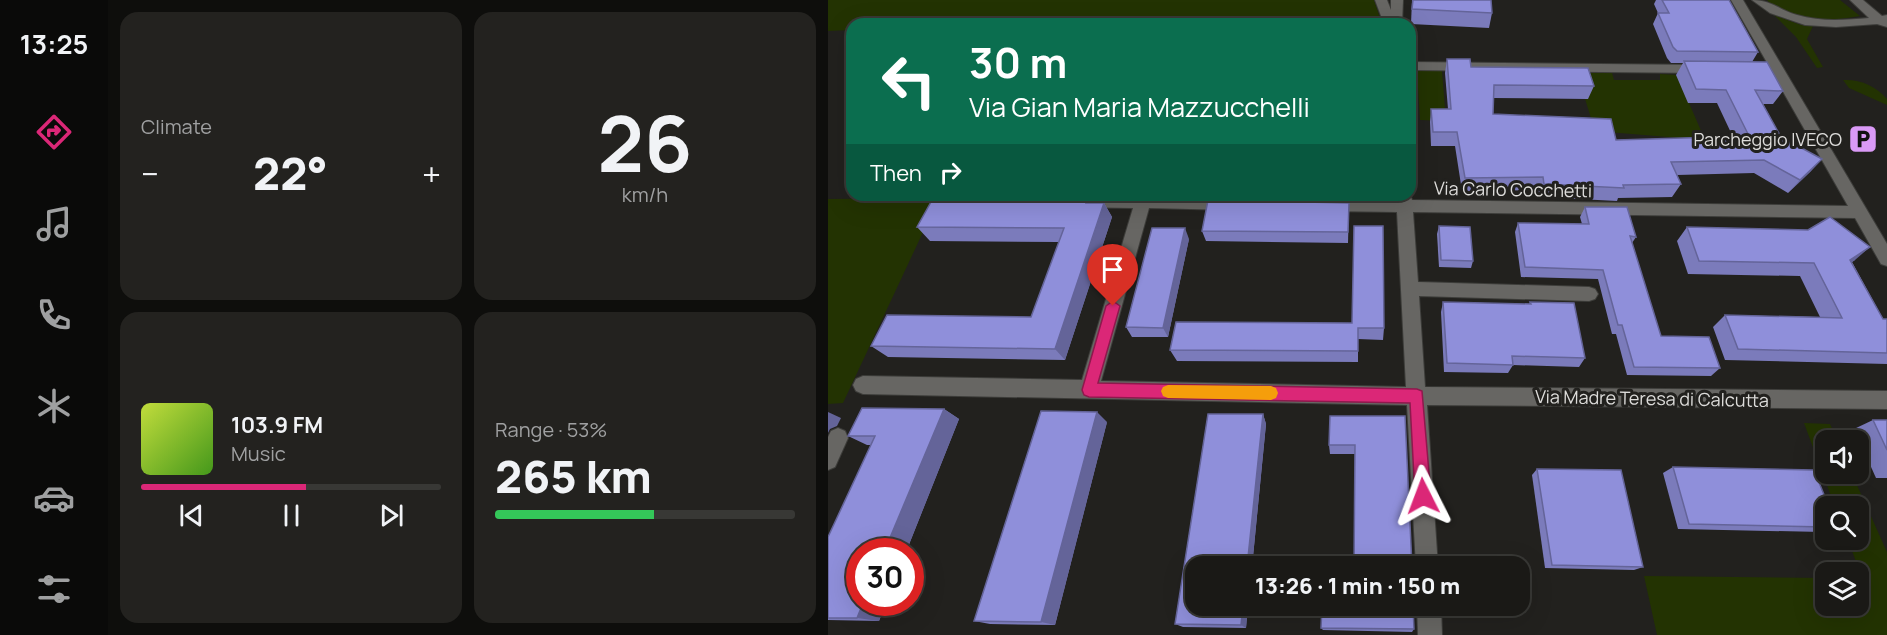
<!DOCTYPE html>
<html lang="en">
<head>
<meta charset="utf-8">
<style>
  body { margin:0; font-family:Manrope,sans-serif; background:#23221f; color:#f1f3f6; height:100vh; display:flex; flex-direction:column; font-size:22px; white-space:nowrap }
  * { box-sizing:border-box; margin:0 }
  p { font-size:20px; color:#9fa0a1 }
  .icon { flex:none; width:33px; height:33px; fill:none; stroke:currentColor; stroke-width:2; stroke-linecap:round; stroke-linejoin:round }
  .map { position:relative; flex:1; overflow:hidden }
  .side { display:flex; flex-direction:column; gap:12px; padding:12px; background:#0e0e0c; width:720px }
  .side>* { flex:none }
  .guide { position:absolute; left:18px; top:18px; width:570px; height:183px; border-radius:18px; box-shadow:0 6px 24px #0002,0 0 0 2px #383835; background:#0b6e4f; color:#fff; overflow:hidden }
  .buttons { position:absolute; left:987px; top:430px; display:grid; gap:12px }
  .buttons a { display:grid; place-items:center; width:54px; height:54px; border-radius:12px; background:#1a1916; box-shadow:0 6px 24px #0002,0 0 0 2px #383835; font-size:30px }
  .speed { position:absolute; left:18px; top:538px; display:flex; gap:12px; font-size:30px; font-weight:700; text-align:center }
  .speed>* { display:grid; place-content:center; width:78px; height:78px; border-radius:50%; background:#1a1916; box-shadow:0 6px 24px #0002,0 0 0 2px #383835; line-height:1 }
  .speed .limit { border:9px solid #d22; background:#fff; color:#111 }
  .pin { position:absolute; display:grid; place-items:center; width:51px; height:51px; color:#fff; margin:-62px -26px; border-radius:50% 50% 50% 0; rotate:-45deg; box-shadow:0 0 6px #0007 }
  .pin .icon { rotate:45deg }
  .me { position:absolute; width:66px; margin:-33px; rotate:357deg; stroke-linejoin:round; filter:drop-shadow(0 0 4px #0008) }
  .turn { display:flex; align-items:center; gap:21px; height:126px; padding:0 24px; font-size:27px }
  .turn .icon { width:78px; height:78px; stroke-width:2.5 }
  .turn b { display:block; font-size:42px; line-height:51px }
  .then { display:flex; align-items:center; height:57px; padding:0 24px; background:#0003; gap:12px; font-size:22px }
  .big { font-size:45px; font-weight:800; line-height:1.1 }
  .side .card { flex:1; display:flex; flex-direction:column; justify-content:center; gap:9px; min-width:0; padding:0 21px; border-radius:18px; background:#23221f }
  .side .dial { align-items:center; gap:0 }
  .dial b { font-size:78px; line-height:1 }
  .song { display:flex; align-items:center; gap:18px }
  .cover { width:72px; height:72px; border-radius:9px; background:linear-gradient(135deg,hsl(70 70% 55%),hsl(100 70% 35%)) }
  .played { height:6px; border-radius:3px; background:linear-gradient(90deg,#db2777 55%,#383835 55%) }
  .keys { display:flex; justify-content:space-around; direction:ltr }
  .heat { display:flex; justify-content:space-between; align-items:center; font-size:33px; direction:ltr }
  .charge { height:9px; border-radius:4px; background:linear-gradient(90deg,#34c759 53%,#383835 0) }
  .side .tiles { flex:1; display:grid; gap:12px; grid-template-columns:repeat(2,1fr) }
  .trip { position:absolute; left:357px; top:556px; width:345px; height:60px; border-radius:18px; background:#1a1916; box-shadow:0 6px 24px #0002,0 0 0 2px #383835; font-weight:800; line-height:60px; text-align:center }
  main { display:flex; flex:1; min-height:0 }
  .tab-bar { display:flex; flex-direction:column; width:108px; justify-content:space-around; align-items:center; background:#0a0a09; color:#9fa0a1 }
  .tab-bar .icon { width:42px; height:42px }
  .tab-bar .selected { color:#db2777 }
  .tab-bar b { font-size:27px; color:#f1f3f6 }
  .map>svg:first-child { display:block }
  .green { fill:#233302 }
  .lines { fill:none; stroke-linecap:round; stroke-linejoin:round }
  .minor-casing { stroke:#3d3d3a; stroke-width:2 }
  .minor { fill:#676663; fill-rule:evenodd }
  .wall { fill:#7b7bbb }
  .shaded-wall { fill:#646499 }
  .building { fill:#8f8fda; stroke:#646499; stroke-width:1.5 }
  .route { fill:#db2777; stroke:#8e194d; stroke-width:1.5 }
  .slow { fill:#f59e0b }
  .labels { text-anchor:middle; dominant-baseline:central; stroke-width:6; stroke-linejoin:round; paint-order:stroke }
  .poi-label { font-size:18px; fill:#dddcda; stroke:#22211e; text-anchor:end }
  .street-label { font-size:18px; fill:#dddcda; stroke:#22211e }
</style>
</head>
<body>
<main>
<nav class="tab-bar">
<b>13:25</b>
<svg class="icon selected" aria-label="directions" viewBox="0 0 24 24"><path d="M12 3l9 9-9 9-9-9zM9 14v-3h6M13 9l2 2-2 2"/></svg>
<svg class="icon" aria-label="music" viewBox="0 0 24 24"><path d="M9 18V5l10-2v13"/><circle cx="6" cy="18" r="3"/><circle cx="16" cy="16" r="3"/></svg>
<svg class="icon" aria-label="phone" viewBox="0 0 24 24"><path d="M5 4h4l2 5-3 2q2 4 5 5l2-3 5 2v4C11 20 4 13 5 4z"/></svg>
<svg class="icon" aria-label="climate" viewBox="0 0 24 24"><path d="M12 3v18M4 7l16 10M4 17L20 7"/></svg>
<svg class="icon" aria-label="car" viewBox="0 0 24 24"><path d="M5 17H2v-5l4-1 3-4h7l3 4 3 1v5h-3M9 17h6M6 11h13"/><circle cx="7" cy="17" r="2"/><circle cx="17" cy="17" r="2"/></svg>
<svg class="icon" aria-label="filters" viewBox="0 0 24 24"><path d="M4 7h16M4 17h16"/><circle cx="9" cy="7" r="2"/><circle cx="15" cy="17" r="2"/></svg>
</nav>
<section class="side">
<div class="tiles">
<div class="card"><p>Climate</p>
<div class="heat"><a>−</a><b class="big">22°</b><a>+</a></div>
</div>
<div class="card dial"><b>26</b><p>km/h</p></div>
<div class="card">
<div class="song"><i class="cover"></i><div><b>103.9 FM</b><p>Music</p></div></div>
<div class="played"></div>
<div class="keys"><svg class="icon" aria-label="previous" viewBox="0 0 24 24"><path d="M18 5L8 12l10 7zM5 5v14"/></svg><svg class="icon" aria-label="pause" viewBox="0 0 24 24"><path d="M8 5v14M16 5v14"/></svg><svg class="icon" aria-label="next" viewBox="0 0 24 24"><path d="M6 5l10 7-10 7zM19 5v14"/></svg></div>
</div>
<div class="card"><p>Range · 53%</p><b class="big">265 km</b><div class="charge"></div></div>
</div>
</section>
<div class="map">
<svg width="1059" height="635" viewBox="0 0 1059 635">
  <rect width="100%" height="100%" fill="#22211e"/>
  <g class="green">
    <polygon points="0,0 546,0 554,24 24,24 24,30 0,31"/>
    <path d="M939 0H1012L1032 16C1002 21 961 26 939 0Z"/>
    <polygon points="946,15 973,25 985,26 979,39 995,67 989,68 968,37"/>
    <polygon points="589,71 614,71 618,121 592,120"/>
    <polygon points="749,73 784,73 786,80 832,80 832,74 849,75 877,140 767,131"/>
    <path d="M1015 80C1032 79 1048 86 1059 99V105L1021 88Z"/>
    <polygon points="111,198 15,403 0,404 0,199"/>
    <polygon points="976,423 1002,424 1010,441 998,441 998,474 1024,474 1059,552 1059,635 829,635 816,576 997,578 998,606 1030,606 1031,579 1034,578 1020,540 1030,540 1030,507 1007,507"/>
  </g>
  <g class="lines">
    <g class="minor-casing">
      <g id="minor">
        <polygon points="547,0 559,0 563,10 563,0 575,0 574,24 556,24"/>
        <polygon points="903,0 915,0 1059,244 1059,266 1053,264 1027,218 585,212 590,282 761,287 767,289 770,294 767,299 761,301 591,296 597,387 1059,391 1059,409 599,405 610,567 588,567 579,405 35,394 28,391 25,385 28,379 35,376 254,380 305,208 240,207 234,205 232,201 234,197 240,195 404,198 410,200 412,204 410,208 404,210 321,208 273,381 578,387 569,212 498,211 492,209 490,205 492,201 568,200 569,195 582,194 584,200 1020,206 945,74 919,74 912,70 919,66 941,66"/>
        <path d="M924 0C944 0 951 10 969 15 992 22 1017 20 1041 18L1022 0H1035L1054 16 1059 15V27L1049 24 1008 27 977 25 942 13Z"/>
        <polygon points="582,62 876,65 883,69 876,73 582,70"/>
        <polygon points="118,195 167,195 172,200 170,204 164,206 121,206 115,204 113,200"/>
        <polygon points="10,428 17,431 20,438 7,467 0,470 0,437 3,431"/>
        <polygon points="589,606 613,606 614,635 590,635"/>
      </g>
    </g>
    <use href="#minor" class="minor"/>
  </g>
  <g class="wall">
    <polygon points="584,0 664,13 661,28 583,24"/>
    <polygon points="828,0 901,0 930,52 924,62 955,91 945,104 935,104 953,137 994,159 982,172 960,193 926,173 849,175 853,184 844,197 790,198 789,201 711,197 710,190 634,191 627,146 603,146 602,122 603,109 620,109 617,73 619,59 643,67 766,86 760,99 665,98 665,114 788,140 905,137 889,103 860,103 848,75 855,63 843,63 839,58 825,24 830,13 826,4"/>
    <polygon points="387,195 521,195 521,197"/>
    <polygon points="261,196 265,203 276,203 284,217 237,360 60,357 43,346 203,317 231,242 102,241 89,227 139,202"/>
    <polygon points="521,203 520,243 378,241 374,231"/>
    <polygon points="757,207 808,237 804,243 833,336 892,368 883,376 799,375 788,334 784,334 770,279 693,277 687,232 690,223 754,224 752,217"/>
    <polygon points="611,226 645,261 643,268 611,267 609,234"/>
    <polygon points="859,227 1027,260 1024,262 1055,319 1059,319 1059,364 897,360 885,327 897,315 992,317 972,276 860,274 849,241"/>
    <polygon points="361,239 340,337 304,337 298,327"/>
    <polygon points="615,302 701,304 702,302 757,358 751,367 685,365 680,373 616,372 613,312"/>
    <polygon points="348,322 556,328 555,340 530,339 530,362 349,361 342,350"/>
    <polygon points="116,409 131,419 78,552 32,552 32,603 58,603 51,621 0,620 0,537 43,445 39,445 20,436"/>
    <polygon points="380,414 435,414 438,424 424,567 368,567 368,606 420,606 418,628 355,627 347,624"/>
    <polygon points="577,416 527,454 502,454 501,445"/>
    <polygon points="1045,420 1059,420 1059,478 1048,478 1026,429"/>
    <polygon points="279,422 227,625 162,624 146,621"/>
    <polygon points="845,467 998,507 998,531 994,532 850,529 835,473"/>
    <polygon points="709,469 815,567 806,570 717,568 704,475"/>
    <polygon points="493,628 586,629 584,632 495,630"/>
  </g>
  <g class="shaded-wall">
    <polygon points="994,159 982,172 960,193 972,180"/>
    <polygon points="261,196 268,210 258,203"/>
    <polygon points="276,203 284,217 237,360 227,349"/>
    <polygon points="357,228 361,239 340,337 335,328"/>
    <polygon points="1042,247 1027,260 1007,273 1022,260"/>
    <polygon points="116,409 131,419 78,552 56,552"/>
    <polygon points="0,412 13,418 9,426 2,429 0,433"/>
    <polygon points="269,412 279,422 227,625 213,622"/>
    <polygon points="435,414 438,424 424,567 419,567"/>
    <polygon points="35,603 58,603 51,621 29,618"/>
    <polygon points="415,606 420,606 418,628 413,625"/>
  </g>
  <g class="building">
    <polygon points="585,0 663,0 664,13 584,9"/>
    <polygon points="834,0 901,0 930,52 849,51 845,47 830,13 841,13"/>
    <polygon points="509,22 509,24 419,24"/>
    <polygon points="619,59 642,59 643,67 760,68 766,86 666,85 665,114 783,119 788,140 921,136 898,90 868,89 856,61 939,62 955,91 927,90 953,137 994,159 972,180 936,160 843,162 853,184 795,185 796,188 716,184 715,177 637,178 629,132 605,132 603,109 623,109"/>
    <polygon points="143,195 261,196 258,203 276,203 227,349 43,346 59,315 203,317 236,228 89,227 103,202 139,202"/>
    <polygon points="380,200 521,203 520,232 374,231"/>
    <polygon points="757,207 799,207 808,237 802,236 833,336 881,337 892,368 806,367 794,325 790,325 775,270 697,267 690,223 761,224"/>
    <polygon points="1002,217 1042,247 1022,260 1055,319 1059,319 1059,353 910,349 897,315 1014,318 986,263 871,261 859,227 980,230"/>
    <polygon points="526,226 555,226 556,328 530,328 530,351 342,350 348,322 524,323"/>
    <polygon points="611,226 642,227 645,261 613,260"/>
    <polygon points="324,228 357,228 335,328 298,327"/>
    <polygon points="615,302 703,304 702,302 746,303 757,358 684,356 685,365 619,363"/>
    <polygon points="34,408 116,409 56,552 32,552 32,603 35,603 29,618 0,618 0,537 47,436 20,436"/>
    <polygon points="213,411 269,412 213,622 146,621"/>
    <polygon points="380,414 435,414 419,567 368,567 368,606 415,606 413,625 347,624"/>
    <polygon points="502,416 577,416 584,567 526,567 527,445 501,445"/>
    <polygon points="1045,420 1059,420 1059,450"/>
    <polygon points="845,467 986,470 1001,507 998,507 998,527 861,524"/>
    <polygon points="709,469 793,470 815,567 724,565"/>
    <polygon points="494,606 585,606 586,629 493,628"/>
  </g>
  <polygon class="route" points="285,301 292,306 270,383 589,389 594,391 603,496 601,502 595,504 589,502 587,496 582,403 261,397 256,395 254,390 278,306"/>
  <polygon class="slow" points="340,385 443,386 448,388 450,393 448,398 443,400 340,398 335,396 333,391 335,387"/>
  <defs>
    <g id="parking-square" transform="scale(1.5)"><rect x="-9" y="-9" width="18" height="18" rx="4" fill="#da9af6" stroke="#22211e"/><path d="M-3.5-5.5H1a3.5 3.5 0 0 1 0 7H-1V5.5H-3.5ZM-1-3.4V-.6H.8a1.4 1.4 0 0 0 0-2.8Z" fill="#111"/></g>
  </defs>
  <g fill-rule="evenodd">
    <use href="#parking-square" x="1035" y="139"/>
  </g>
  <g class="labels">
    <g class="poi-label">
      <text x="1014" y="139">Parcheggio IVECO</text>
    </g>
    <g class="street-label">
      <text transform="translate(685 189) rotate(1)">Via Carlo Cocchetti</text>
      <text transform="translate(824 398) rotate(1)">Via Madre Teresa di Calcutta</text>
    </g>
  </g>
</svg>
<div class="buttons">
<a><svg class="icon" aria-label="sound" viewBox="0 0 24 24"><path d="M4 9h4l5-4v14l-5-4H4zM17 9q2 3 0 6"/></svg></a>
<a><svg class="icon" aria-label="search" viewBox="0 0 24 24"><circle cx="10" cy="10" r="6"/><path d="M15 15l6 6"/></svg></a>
<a><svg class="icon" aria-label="layers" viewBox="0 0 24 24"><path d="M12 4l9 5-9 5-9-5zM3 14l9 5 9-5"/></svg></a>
</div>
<div class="speed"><div class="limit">30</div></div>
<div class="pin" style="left:285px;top:306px;background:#d93025"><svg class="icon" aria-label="arrive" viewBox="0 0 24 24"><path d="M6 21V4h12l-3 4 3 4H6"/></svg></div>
<svg class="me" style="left:595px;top:496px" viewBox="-20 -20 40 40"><path d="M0-17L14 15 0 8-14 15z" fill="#db2777" stroke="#fff" stroke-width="4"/></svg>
<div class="trip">13:26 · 1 min · 150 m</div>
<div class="guide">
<div class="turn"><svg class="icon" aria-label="left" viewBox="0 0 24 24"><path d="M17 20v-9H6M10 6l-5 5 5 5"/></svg><div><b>30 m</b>Via Gian Maria Mazzucchelli</div></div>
<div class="then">Then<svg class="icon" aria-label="right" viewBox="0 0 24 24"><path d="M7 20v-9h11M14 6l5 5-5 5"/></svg></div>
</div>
</div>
</main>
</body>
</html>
